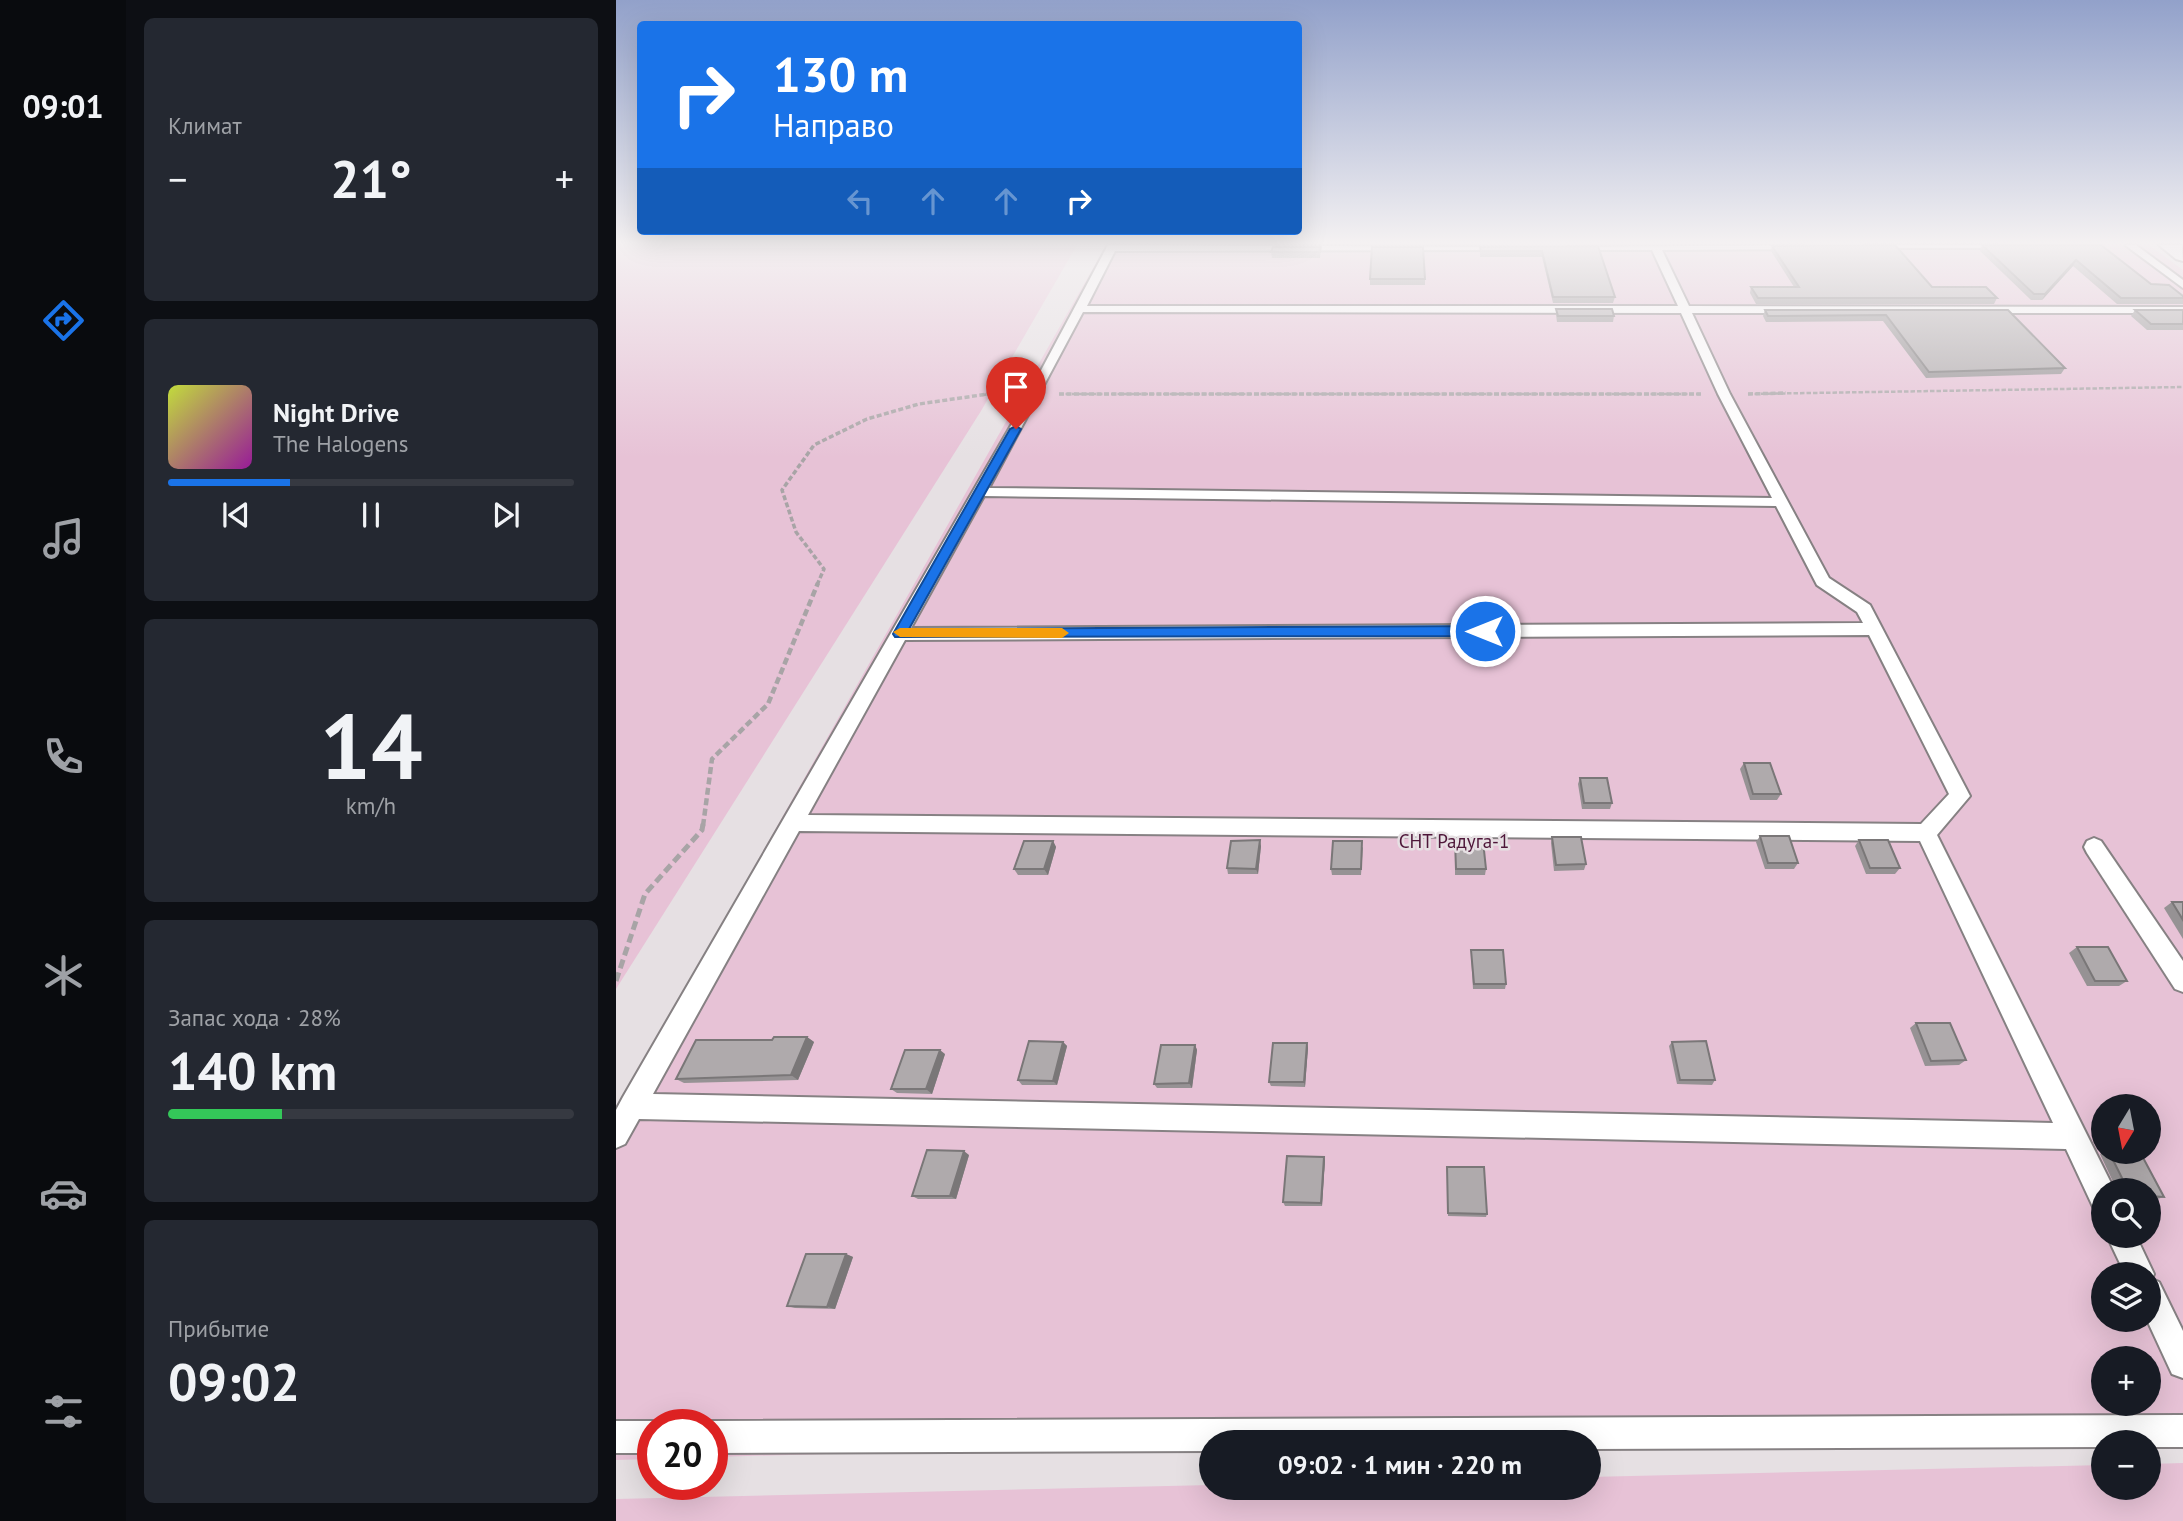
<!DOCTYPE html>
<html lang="ru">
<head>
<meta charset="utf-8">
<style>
  body { margin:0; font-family:"PT Sans",sans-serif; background:#242831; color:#f1f3f6; height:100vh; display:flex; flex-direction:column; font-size:26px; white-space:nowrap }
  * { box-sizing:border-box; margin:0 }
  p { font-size:23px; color:#9ea1a6 }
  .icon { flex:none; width:38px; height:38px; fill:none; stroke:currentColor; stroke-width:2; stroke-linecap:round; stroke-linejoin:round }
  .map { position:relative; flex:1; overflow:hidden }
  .details { display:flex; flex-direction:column; gap:18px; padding:18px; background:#0d0f14; width:490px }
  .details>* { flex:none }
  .top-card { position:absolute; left:21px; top:21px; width:665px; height:214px; border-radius:7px; box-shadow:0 7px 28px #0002; background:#1a73e8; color:#fff; overflow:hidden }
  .needle { width:46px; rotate:190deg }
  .tools { position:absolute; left:1475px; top:1094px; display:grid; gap:14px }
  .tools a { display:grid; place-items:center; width:70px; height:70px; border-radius:50%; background:#171b24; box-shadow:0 7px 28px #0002; font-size:35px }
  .speed { position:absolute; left:21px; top:1409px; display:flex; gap:14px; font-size:35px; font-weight:700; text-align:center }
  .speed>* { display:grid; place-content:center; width:91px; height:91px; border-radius:50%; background:#171b24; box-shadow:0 7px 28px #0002; line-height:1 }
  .speed .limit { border:10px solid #d22; background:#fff; color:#111 }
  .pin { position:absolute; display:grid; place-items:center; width:60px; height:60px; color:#fff; margin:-72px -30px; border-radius:50% 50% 50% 0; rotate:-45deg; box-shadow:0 0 7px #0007 }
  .pin .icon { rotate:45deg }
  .me { position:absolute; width:77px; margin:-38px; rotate:270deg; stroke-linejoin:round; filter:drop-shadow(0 0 5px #0008) }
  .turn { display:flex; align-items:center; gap:24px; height:147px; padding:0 21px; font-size:32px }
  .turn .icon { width:91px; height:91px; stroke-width:2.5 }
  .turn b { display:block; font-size:49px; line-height:60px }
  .lanes { display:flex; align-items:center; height:66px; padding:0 21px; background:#0003; justify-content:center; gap:35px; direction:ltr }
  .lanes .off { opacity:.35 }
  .big { font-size:52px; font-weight:600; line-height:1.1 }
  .details .tile { flex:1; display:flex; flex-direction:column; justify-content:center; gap:10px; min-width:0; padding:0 24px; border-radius:10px; background:#242831 }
  .details .dial { align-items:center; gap:0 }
  .dial b { font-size:91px; line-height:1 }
  .song { display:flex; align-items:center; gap:21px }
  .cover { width:84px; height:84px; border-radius:10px; background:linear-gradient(135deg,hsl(70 70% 55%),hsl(300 70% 35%)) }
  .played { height:7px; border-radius:4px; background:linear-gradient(90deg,#1a73e8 30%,#363941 30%) }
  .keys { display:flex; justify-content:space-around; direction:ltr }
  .heat { display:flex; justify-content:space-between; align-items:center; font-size:38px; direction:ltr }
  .charge { height:10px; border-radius:5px; background:linear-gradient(90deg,#34c759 28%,#363941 0) }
  .trip { position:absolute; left:583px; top:1430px; width:402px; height:70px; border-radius:35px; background:#171b24; box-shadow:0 7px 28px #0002; font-weight:600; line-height:70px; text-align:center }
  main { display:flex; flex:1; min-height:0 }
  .dock { display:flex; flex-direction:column; width:126px; justify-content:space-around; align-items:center; background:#090b0e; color:#9ea1a6 }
  .dock .icon { width:49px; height:49px }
  .dock .active { color:#1a73e8 }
  .dock b { font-size:32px; color:#f1f3f6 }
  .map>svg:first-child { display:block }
  .green { fill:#e7c2d6; fill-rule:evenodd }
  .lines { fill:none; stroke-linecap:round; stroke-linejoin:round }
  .service-casing { stroke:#868183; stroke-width:4 }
  .tertiary-casing { stroke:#868183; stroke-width:4 }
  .path-far3 { stroke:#a8a4a6; stroke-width:2.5; stroke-dasharray:4.5 2; stroke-linecap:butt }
  .path-far2 { stroke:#a8a4a6; stroke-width:3.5; stroke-dasharray:5 2.5; stroke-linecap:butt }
  .path-far1 { stroke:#a8a4a6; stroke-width:4.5; stroke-dasharray:7 3.5; stroke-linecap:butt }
  .path { stroke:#a8a4a6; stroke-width:5; stroke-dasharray:9 4.5; stroke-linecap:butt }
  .service { fill:#fff; fill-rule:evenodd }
  .tertiary { fill:#fff; fill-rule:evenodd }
  .wall { fill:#969294 }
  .shaded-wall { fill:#7a7778 }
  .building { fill:#afaaac; stroke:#7a7778; stroke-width:2 }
  .route { fill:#1a73e8; stroke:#114b97; stroke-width:2 }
  .slow { fill:#f59e0b }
  .labels { text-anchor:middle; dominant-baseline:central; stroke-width:5; stroke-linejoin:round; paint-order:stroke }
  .park-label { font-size:19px; fill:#4e1639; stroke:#e6e0e3 }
</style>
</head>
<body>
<main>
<nav class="dock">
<b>09:01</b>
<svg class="icon active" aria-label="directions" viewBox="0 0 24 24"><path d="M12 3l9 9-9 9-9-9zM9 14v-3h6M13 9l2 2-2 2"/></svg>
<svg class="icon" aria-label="music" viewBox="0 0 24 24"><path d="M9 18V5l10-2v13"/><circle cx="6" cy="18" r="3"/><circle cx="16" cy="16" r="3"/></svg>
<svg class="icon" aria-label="phone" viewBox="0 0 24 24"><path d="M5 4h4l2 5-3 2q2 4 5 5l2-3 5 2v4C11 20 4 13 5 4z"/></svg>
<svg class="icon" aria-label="climate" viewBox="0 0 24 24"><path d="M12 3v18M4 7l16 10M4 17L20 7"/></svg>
<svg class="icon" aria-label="car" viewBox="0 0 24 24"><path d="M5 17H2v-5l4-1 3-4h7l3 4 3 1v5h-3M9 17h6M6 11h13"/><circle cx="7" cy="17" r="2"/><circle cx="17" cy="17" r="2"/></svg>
<svg class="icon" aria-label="filters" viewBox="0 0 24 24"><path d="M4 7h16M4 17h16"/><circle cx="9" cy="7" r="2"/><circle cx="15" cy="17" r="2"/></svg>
</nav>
<section class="details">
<div class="tile"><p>Климат</p>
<div class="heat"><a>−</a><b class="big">21°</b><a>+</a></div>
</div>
<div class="tile">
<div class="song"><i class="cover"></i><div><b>Night Drive</b><p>The Halogens</p></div></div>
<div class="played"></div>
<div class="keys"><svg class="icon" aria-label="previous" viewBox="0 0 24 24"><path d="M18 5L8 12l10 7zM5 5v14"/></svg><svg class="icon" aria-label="pause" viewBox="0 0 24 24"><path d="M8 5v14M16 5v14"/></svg><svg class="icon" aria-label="next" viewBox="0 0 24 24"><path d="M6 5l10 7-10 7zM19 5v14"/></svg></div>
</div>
<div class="tile dial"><b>14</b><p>km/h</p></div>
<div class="tile"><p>Запас хода · 28%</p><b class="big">140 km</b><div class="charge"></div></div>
<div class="tile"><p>Прибытие</p><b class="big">09:02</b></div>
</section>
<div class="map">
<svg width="1567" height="1521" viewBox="0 0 1567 1521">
  <rect width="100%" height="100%" fill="#e6e0e3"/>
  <g class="green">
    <polygon points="0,245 461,245 365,411 0,989"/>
    <path d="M490 245H1533L1567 270V1417L96 1457V1424H37V1459L0 1460V1111ZM1488 1106H1533V1152H1488ZM1488 1190H1533V1236H1488ZM1488 1274H1533V1320H1488ZM1488 1358H1533V1404H1488Z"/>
    <polygon points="1567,1463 1567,1521 0,1521 0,1499 595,1485 973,1488 973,1477 1487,1465 1488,1488 1533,1488 1533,1464"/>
  </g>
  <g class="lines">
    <g class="service-casing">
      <g id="service">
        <path d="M492 245 893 247 888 250 499 251 471 306H1062L1036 250H956L951 247 1186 245 1182 249 1046 250 1073 306 1567 307V313H1076L1114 394 1213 578 1254 605 1354 796 1321 835 1498 1189 1488 1190V1212L1478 1209 1450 1149 23 1119 9 1144 0 1148V1110L7 1097 405 408ZM467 312 1065 313 1102 394 1156 498 373 488ZM368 496 1160 506 1201 585 1241 612 1247 623 295 628ZM1253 635 1333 794 1305 824 192 815 289 640ZM183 831 1304 841 1437 1123 37 1094Z"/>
        <polygon points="1249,245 1384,245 1379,248 1254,248"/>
        <polygon points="1509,245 1520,245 1567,280 1567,288"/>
        <polygon points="1478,838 1485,841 1567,961 1567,992 1559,989 1471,853 1468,847 1471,841"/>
        <polygon points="1491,1236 1520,1236 1538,1274 1536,1279 1543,1282 1567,1331 1567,1378 1556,1374 1531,1320 1533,1274 1509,1274"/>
        <polygon points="1567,1415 1567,1447 1533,1447 1533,1442 1488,1442 1488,1447 973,1449 973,1442 595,1442 595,1451 96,1453 96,1424 88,1424 96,1421"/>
        <polygon points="0,1421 37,1421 45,1424 37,1424 37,1453 0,1453"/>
      </g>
    </g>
    <g class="tertiary-casing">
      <polygon id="tertiary" points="1543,245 1566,245 1567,261 1560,259"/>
    </g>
    <g class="path-far3">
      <polyline points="443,394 1085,394"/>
      <polyline points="1132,394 1567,387"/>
      <polyline points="366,395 396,391"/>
    </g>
    <g class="path-far2">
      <polyline points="443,394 1085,394"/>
      <polyline points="1132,394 1170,393"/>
      <polyline points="201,585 208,569 180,532 166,490 198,445 251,419 303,404 379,393"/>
    </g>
    <polyline class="path-far1" points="87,826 96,759 152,704 202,583"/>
    <polyline class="path" points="0,981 29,894 86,830 87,824"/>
    <use href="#service" class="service"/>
    <use href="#tertiary" class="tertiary"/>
  </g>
  <g class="wall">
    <polygon points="1366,245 1485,245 1535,284 1567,296 1567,304 1501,304 1457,266 1426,300 1415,300 1364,251"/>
    <polygon points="982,246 999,297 997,303 937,303 926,257 864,257 864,247"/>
    <polygon points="1156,246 1316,287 1381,298 1378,304 1140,304 1134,293 1135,287 1178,287 1155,251"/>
    <polygon points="705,247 704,258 656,258 655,252"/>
    <rect x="754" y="279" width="55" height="6"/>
    <polygon points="940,309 998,316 997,322 941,322 940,315"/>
    <polygon points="1149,310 1392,310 1449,368 1445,374 1310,378 1267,321 1150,322 1147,316"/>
    <polygon points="1519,310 1567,310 1567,330 1531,330 1515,316"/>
    <polygon points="1128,763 1165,794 1161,800 1134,800 1124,769"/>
    <polygon points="964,778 996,803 994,809 966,809 962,784"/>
    <polygon points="1144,836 1182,863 1178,869 1149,869 1140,842"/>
    <polygon points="936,837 970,864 968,870 938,871 935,843"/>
    <polygon points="1243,840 1284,868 1279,874 1250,874 1239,846"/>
    <polygon points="437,841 440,847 432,875 402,875 398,869"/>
    <polygon points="839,841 870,869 869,875 839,875"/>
    <polygon points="645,846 642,874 612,874 611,868"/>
    <polygon points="747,847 745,875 716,875 715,869"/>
    <polygon points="1556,902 1567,902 1567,939 1548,908"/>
    <polygon points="1461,947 1511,981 1503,986 1471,986 1453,953"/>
    <polygon points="855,950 890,984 889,989 857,989 855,955"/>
    <polygon points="1300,1023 1350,1060 1343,1065 1309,1066 1294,1028"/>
    <polygon points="191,1037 198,1042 182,1080 68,1083 60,1079 156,1040"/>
    <polygon points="447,1042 451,1046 441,1085 406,1085 402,1080"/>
    <polygon points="1056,1042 1099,1080 1096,1085 1061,1084 1053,1046"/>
    <polygon points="691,1043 692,1048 689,1087 655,1086 653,1082"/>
    <polygon points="579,1045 581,1050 576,1088 541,1088 538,1084"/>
    <polygon points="329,1054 316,1094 281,1093 275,1089"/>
    <polygon points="1490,1152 1524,1152 1548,1197 1538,1200 1533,1200 1533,1190 1498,1190 1500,1188 1484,1154"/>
    <polygon points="353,1155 340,1199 302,1199 296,1196"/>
    <polygon points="708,1157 709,1160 706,1206 669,1206 667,1202"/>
    <polygon points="831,1167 871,1214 870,1217 832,1216"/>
    <polygon points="230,1254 237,1257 219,1309 179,1308 171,1306"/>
  </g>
  <g class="shaded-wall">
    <polygon points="1460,260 1457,266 1426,300 1429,294"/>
    <polygon points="644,840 645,846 642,874 640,869"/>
    <polygon points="437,841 440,847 432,875 428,869"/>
    <polygon points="191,1037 198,1042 182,1080 175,1075"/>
    <polygon points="447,1042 451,1046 441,1085 437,1081"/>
    <polygon points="691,1043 692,1048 689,1087 688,1082"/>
    <polygon points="579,1045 581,1050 576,1088 573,1083"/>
    <polygon points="324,1050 329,1054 316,1094 310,1089"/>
    <polygon points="348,1151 353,1155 340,1199 334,1196"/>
    <polygon points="708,1157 709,1160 706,1206 705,1203"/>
    <polygon points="230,1254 237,1257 219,1309 211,1307"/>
  </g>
  <g class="building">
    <polygon points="1279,245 1316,287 1370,287 1381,298 1142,298 1135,287 1183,287 1156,246"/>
    <polygon points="1366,245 1485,245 1535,284 1553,285 1567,296 1567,298 1505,298 1460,260 1429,294 1418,294"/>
    <polygon points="982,246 999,297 937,297 926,251 865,251 864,247"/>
    <polygon points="657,247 705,247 704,252 655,252"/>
    <polygon points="756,247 807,247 809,279 754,279"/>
    <polygon points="940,309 996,309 998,316 942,316"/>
    <polygon points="1149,310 1392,310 1449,368 1313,372 1270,315 1152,316"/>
    <polygon points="1519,310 1567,310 1567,324 1535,324"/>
    <polygon points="1128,763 1154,763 1165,794 1137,794"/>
    <polygon points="964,778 991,778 996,803 968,803"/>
    <polygon points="1144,836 1173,836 1182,863 1152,863"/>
    <polygon points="936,837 965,837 970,864 940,865"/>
    <polygon points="644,840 640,869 611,868 615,841"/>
    <polygon points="1243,840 1272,840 1284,868 1254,868"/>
    <polygon points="408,841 437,841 428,869 398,869"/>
    <polygon points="717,841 746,841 745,869 715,869"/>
    <polygon points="839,841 867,841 870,869 840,869"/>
    <polygon points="1556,902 1567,902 1567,920"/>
    <polygon points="1461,947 1492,947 1511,981 1479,981"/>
    <polygon points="855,950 887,950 890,984 858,984"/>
    <polygon points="1300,1023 1334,1023 1350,1060 1315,1061"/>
    <polygon points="158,1037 191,1037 175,1075 60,1079 80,1040 156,1040"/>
    <polygon points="413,1041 447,1042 437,1081 402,1080"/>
    <polygon points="1090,1041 1099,1080 1064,1080 1056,1042"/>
    <polygon points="657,1043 691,1043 688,1082 653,1082"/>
    <polygon points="545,1045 579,1045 573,1083 538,1084"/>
    <polygon points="289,1050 324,1050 310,1089 275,1089"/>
    <polygon points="311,1150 348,1151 334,1196 296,1196"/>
    <polygon points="1493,1152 1524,1152 1548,1197 1533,1196 1533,1190 1506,1190 1506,1188 1509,1184"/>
    <polygon points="671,1156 708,1157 705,1203 667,1202"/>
    <polygon points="831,1167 868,1167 871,1214 832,1213"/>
    <polygon points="190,1254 230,1254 211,1307 171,1306"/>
  </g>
  <linearGradient id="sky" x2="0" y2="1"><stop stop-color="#92a1ca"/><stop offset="0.53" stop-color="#f4f1f2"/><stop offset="1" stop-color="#f4f1f2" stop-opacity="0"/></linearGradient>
  <rect width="1567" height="458" fill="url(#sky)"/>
  <polygon class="route" points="400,426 405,429 293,629 869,626 876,631 869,636 279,637 277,634 394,429"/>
  <polygon class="slow" points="284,628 446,628 453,633 446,638 284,637 277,632"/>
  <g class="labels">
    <g class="park-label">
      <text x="838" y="841">СНТ Радуга-1</text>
    </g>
  </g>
</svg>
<div class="tools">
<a><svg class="needle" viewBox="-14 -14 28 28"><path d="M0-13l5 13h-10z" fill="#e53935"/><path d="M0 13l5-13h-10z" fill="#9ea1a6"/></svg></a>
<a><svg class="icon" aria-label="search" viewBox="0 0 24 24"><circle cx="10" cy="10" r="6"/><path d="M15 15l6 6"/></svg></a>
<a><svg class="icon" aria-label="layers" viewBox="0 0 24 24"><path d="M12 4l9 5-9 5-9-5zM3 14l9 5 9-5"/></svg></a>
<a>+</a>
<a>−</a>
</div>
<div class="speed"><div class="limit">20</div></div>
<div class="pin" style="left:400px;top:429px;background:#d93025"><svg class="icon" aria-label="arrive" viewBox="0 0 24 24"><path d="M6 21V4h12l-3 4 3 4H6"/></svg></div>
<svg class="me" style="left:869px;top:631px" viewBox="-20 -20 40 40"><circle r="17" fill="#1a73e8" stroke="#fff" stroke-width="3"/><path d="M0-11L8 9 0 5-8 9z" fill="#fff"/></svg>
<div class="trip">09:02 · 1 мин · 220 m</div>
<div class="top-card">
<div class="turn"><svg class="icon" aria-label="right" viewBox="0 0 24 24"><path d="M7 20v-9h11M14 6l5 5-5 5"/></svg><div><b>130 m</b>Направо</div></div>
<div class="lanes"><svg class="icon off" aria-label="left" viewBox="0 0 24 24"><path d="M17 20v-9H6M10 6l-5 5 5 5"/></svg><svg class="icon off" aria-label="ahead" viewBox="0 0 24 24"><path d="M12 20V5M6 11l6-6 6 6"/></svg><svg class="icon off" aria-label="ahead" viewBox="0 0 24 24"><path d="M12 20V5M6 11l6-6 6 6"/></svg><svg class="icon" aria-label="right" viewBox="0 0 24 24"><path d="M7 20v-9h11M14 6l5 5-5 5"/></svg></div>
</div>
</div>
</main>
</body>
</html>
